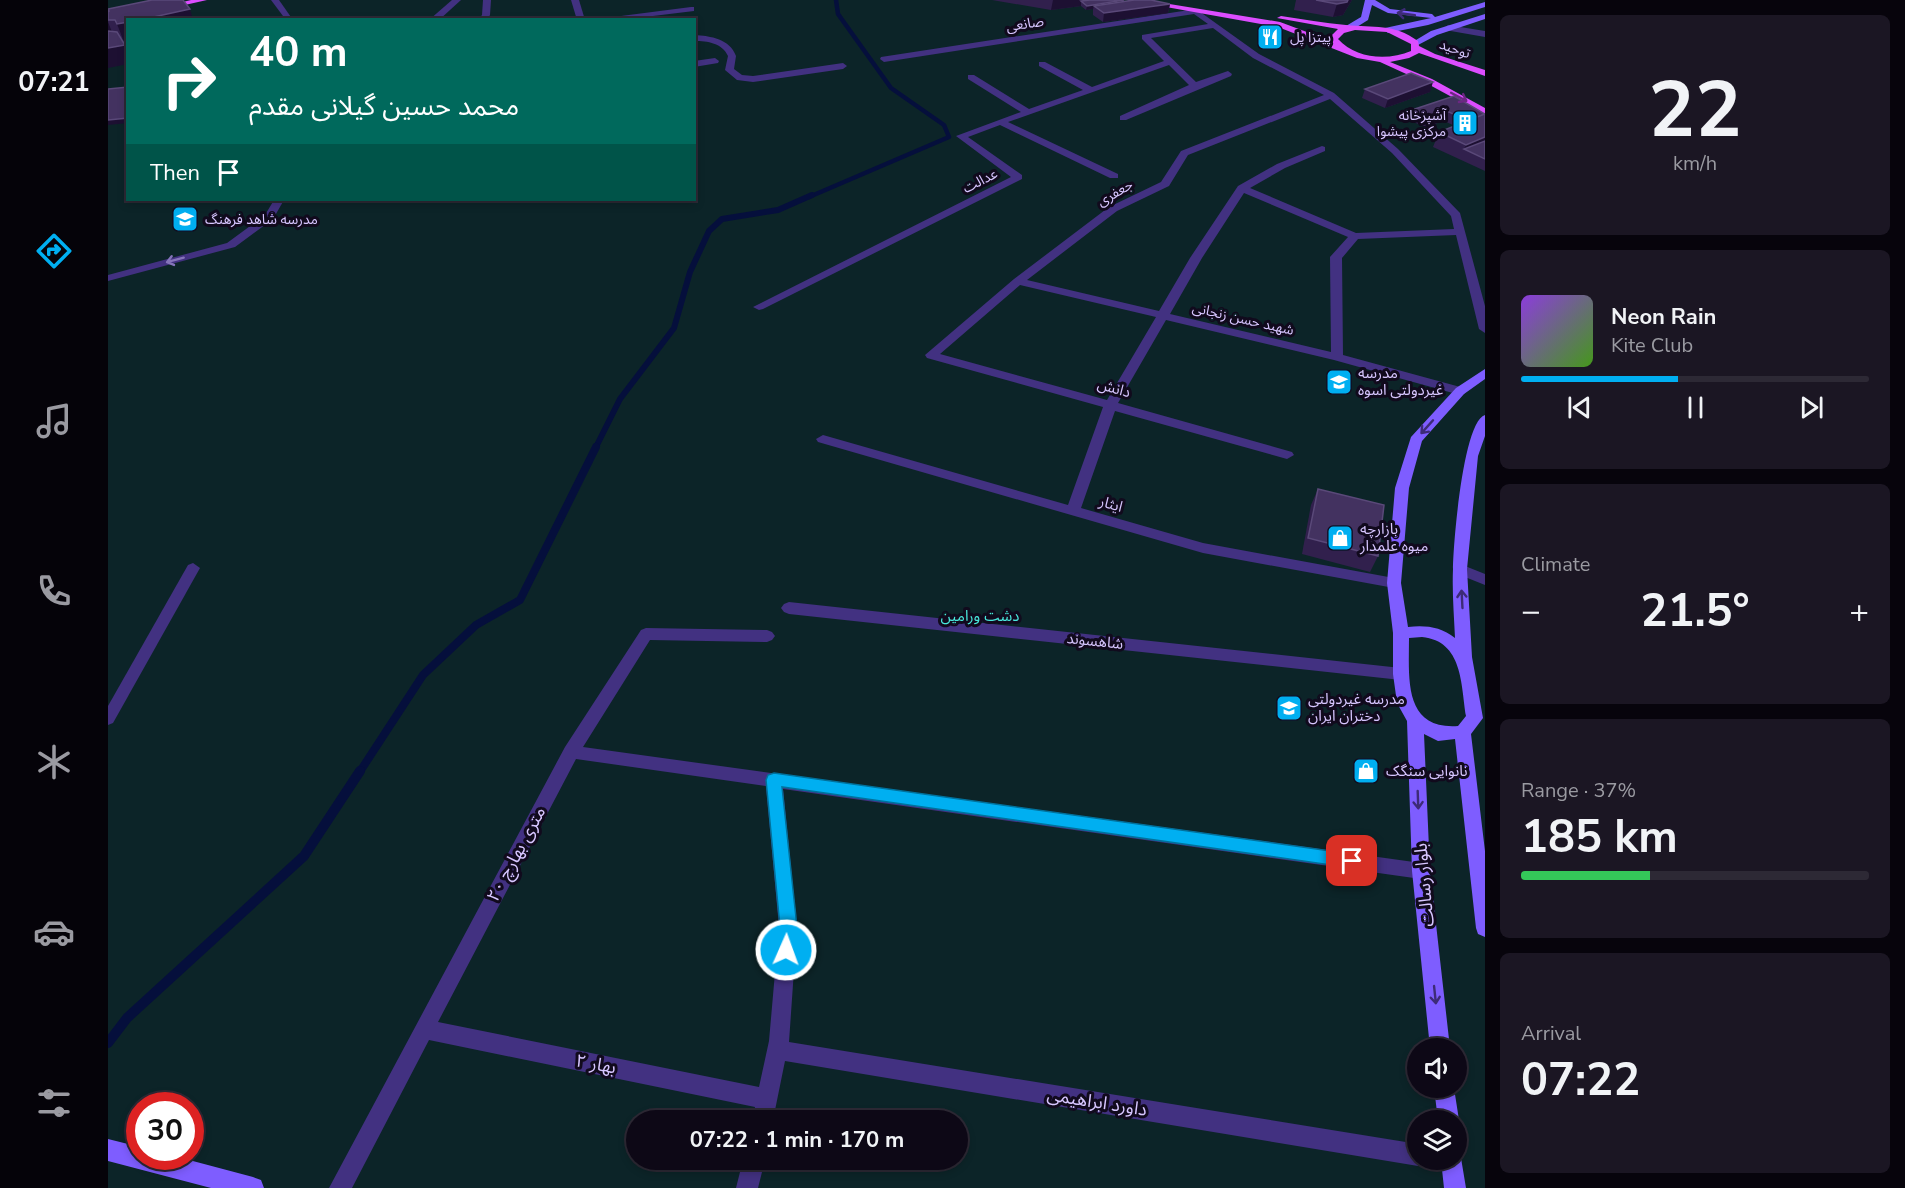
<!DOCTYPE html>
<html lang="en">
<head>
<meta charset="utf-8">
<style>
  body { margin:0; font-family:"Nunito Sans","Noto Sans Arabic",sans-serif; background:#1b1623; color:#f1f3f6; height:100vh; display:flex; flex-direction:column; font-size:22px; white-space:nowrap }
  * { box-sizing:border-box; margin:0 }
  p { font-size:20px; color:#9a9aa1 }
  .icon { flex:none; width:33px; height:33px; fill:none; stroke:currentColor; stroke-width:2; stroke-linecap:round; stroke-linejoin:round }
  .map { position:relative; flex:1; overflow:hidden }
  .drawer { display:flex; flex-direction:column; gap:15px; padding:15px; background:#07040c; width:420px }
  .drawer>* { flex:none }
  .guide { position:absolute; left:18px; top:18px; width:570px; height:183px; border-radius:0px; box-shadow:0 3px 9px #0003,0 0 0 2px #2d2935; background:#00695c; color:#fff; overflow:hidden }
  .buttons { position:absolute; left:1299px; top:1038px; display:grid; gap:12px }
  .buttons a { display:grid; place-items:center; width:60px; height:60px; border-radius:50%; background:#0d0816; box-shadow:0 3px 9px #0003,0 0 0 2px #2d2935; font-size:30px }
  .speed { position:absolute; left:18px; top:1092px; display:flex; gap:12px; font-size:30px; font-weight:700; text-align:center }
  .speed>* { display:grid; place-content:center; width:78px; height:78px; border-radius:50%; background:#0d0816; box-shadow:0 3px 9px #0003,0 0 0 2px #2d2935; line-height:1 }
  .speed .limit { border:9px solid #d22; background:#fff; color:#111 }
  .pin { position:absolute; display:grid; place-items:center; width:51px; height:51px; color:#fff; margin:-26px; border-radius:12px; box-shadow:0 3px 9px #0006 }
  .me { position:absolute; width:66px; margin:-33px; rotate:2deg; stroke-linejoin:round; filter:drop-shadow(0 0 4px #0008) }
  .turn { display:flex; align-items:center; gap:21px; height:126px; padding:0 24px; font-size:27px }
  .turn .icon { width:78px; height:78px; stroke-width:2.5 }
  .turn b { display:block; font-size:42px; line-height:51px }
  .then { display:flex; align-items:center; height:57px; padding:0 24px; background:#0003; gap:12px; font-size:22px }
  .big { font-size:45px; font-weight:700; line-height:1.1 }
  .drawer .tile { flex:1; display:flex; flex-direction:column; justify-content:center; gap:9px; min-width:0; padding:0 21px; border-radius:9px; background:#1b1623 }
  .drawer .dial { align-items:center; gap:0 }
  .dial b { font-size:78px; line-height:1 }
  .song { display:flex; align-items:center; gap:18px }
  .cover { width:72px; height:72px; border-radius:9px; background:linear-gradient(135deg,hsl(270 70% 55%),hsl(100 70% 35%)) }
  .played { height:6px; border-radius:3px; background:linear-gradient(90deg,#00aff1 45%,#2d2935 45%) }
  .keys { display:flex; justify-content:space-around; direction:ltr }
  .heat { display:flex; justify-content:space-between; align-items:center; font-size:33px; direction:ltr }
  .charge { height:9px; border-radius:4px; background:linear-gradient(90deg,#34c759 37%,#2d2935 0) }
  .trip { position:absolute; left:518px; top:1110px; width:342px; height:60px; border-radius:30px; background:#0d0816; box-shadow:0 3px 9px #0003,0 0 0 2px #2d2935; font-weight:700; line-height:60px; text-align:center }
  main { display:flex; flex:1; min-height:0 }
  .tab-bar { display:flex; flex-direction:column; width:108px; justify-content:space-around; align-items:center; background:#050309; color:#9a9aa1 }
  .tab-bar .icon { width:42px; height:42px }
  .tab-bar .active { color:#00aff1 }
  .tab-bar b { font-size:27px; color:#f1f3f6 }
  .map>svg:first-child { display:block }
  .green { fill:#0c2428; fill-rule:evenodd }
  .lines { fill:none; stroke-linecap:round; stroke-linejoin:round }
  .stream-far3 { stroke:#050f3c; stroke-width:4.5 }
  .stream-far2 { stroke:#050f3c; stroke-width:6 }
  .stream-far1 { stroke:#050f3c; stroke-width:8 }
  .stream { stroke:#050f3c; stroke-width:10 }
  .lane { fill:#423181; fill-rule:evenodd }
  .street { fill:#423181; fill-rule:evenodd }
  .secondary { fill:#7e5dff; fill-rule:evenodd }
  .primary { fill:#dc4dff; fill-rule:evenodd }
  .wall { fill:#31204d }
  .shaded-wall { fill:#1d1032 }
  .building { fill:#433260; stroke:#5a4979; stroke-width:1.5 }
  .oneway { stroke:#3d2b77 }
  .oneway2 { stroke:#6c2883 }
  .oneway3 { stroke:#8574ba }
  .route { fill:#00aff1; stroke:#00729d; stroke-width:1.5 }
  .labels { text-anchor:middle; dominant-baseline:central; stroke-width:6; stroke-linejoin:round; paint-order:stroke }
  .far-street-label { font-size:14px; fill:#d7c6ff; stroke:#110a1d }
  .far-poi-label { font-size:14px; fill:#d7c6ff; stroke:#110a1d; text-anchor:start }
  .poi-label { font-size:15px; fill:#d7c6ff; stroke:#110a1d; text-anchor:start }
  .street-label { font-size:15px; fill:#d7c6ff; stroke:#110a1d }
  .park-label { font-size:15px; fill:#49e8dc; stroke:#110a1d }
  .near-street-label { font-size:18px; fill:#d7c6ff; stroke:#110a1d }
</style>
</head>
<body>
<main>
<nav class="tab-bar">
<b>07:21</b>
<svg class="icon active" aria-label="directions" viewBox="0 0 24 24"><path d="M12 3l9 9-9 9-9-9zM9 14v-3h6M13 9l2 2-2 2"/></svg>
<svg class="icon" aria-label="music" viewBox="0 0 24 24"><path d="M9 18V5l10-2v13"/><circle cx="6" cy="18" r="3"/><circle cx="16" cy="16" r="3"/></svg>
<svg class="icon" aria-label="phone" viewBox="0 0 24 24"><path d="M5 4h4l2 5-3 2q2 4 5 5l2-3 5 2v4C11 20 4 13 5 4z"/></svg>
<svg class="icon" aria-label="climate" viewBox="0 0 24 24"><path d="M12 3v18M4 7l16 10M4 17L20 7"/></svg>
<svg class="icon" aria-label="car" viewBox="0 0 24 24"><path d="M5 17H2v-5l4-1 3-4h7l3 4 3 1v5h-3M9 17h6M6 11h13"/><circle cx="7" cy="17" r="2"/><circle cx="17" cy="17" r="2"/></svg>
<svg class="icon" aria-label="filters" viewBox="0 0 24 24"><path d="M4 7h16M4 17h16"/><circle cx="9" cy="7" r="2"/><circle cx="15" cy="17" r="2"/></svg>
</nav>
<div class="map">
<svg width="1377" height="1188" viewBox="0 0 1377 1188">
  <rect width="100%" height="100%" fill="#110a1d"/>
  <path class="green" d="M0 0H1377V1188H0ZM20 20H586V200H20ZM1310 1048H1348V1088H1310ZM32 1106H82V1156H32ZM528 1120H849V1160H528ZM1310 1120H1348V1160H1310Z"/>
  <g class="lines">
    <polyline class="stream-far3" points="701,197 841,137 836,125 783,88 730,14 728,0"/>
    <polyline class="stream-far2" points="487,449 512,399 566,328 582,272 601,231 614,219 670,210 704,195"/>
    <polyline class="stream-far1" points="251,773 315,675 368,625 412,600 488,447"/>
    <polyline class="stream" points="0,1043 19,1018 196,856 252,771"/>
    <g class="lane">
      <polygon points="163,0 171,0 185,20 178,20"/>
      <polygon points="85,563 92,568 5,723 0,725 0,706 80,565"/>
    </g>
    <g class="street">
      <polygon points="344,0 353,0 331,20 321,20"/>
      <polygon points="375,0 383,0 382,15 379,20 370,20 374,15"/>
      <polygon points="463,0 471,0 477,20 469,20"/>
      <polygon points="583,7 586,7 586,11 512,20 482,20"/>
      <path d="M1088 9 1151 54 1226 93 1290 149 1352 213 1377 306V333L1371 329 1348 235 1250 239 1234 258 1235 355 1356 388 1358 391 1356 394 1352 395 1226 360 1058 320 1010 403 1184 452 1186 455 1179 459 1007 411 973 508 1095 543 1286 578 1293 583 1291 587 1286 588 1095 553 710 442 708 439 715 435 960 505 995 407 819 358 817 355 906 279 1001 207 1053 182 1073 151 1216 95 1145 58 1105 28 1043 38 1088 82 1120 71 1124 74 1123 76 1018 120H1012V116L1081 85 1061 65 900 122 1010 174V178H1002L892 125 860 137 914 175V179L655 309 651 310 645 307 903 177 848 136 913 112 860 79V75H866L921 109 975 90 931 66V62H937L984 87 1056 61 1034 39V35L1100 24 1086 14 776 62 772 59 773 57ZM1222 99 1284 153 1343 216 1346 229 1248 233 1142 188 1177 168 1217 151V147L1214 146 1169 164 1130 186 1082 258 1051 311 919 280 1009 211 1061 186 1080 155ZM1136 193 1240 237 1222 257 1223 352 1062 314 1094 258ZM912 285 1048 317 999 400 832 354Z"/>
      <polygon points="1340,25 1377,31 1377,37 1337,30 1336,28"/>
      <path d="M586 35C603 36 622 39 628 56L626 69 634 75 645 76 735 63 739 66 735 69 645 82 629 80 617 70 620 56C614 43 600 41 586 41Z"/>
      <polygon points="607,58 611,61 610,63 586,67 586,61"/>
      <polygon points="166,200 176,200 165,219 127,247 0,281 0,275 119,243 157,215"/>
      <polygon points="1352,564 1377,574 1377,585 1347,573 1345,569"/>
      <polygon points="681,602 1293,668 1299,670 1301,674 1299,678 1293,680 681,614 676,612 673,608 676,604"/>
      <path d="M538 628 659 630 664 632 667 636 664 640 659 642 542 640 475 747 1313 863 1319 865 1322 871 1319 877 1313 879 675 789 689 927 681 1042 1310 1144V1160H1319L1318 1163 1310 1166 677 1061 665 1120H645L647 1107 321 1040 244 1188H221L457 747 533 630ZM468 759 658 786 671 927 661 1041 651 1087 330 1022Z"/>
      <polygon points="635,1160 657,1160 650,1188 628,1188"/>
    </g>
    <g class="secondary">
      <polygon points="1257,0 1267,0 1282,9 1324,14 1327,17 1377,2 1377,7 1320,25 1280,33 1276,30 1277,28 1323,18 1280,13 1264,5 1260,20 1244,30 1238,30 1238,26 1253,17"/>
      <polygon points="1377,14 1377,19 1329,35 1310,45 1303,43 1323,31"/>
      <path d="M1377 369V379L1356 394 1314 441 1301 488 1293 583 1300 627C1318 625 1333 627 1347 638 1346 615 1344 592 1345 569 1345 546 1355 421 1377 415V436L1370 456 1359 569 1364 657 1375 718 1363 734 1377 851V937L1370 934 1368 928 1347 739 1330 741 1316 734 1322 871 1342 1048H1322L1304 871 1299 721 1289 703 1285 674V633L1279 583 1287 488 1303 437 1348 388ZM1314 637C1355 641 1353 685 1358 716L1350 726C1295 730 1301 678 1301 638Z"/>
      <polygon points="1326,1088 1346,1088 1351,1120 1348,1125 1348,1120 1330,1120"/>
      <polygon points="0,1139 32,1147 32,1156 66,1156 145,1177 153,1180 156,1188 103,1188 0,1161"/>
      <polygon points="1348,1151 1352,1152 1358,1188 1336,1188 1333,1160 1348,1160"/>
    </g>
    <g class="primary">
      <polygon points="83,0 99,0 59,9 55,7"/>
      <path d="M1019 0H1037L1172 22 1223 41V36L1230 29 1169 18 1173 16C1195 19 1216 23 1238 25 1266 28 1285 23 1310 41L1311 46 1327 54 1377 70V76L1311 53 1301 58 1282 62 1324 79 1377 108V115L1318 83 1272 62 1249 58 1170 27ZM1247 30 1279 32 1303 44V51C1280 61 1248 59 1230 39L1236 33Z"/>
    </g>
  </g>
  <g class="wall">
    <polygon points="44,0 16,42 14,38 12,38 0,68 0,12 1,12 0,9"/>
    <polygon points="884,0 1016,0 1015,2 1062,4 1060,13 995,22 985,15 985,9 978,10 973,6 943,10"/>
    <polygon points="1188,0 1244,0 1235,15 1225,17 1186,10"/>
    <polygon points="1257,89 1322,92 1277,108 1254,98"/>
    <polygon points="1304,110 1377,114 1377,171 1325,147 1331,132 1347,126 1336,121 1317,127 1301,120"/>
    <polygon points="1210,489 1270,556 1262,572 1194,554 1203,505"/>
  </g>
  <g class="shaded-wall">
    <polygon points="945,0 1000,0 973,1 973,6 943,10"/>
    <polygon points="1016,0 1015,5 986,6 985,9 978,10 979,6"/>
    <polygon points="1240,0 1244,0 1235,15 1225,17 1229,4"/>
    <polygon points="1062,4 1060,13 995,22 996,13"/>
    <polygon points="82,9 85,20 32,20"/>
    <polygon points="0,22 6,37 0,41"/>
    <polygon points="20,22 20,41 16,42 9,24"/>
    <polygon points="17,45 20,52 20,64 0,68 0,48"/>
    <polygon points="1325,82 1322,92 1277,108 1280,99"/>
    <polygon points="1339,111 1336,121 1317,127 1320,118"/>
    <polygon points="20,118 20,123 0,125 0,120"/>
    <polygon points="1377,137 1377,149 1356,149 1358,145"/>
  </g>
  <g class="building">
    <polygon points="44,0 75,0 82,9 32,20 20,20 20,22 9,24 7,20 0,20 0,12 1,11 0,9"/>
    <polygon points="982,0 1016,0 979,6 973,1"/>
    <polygon points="1026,0 1043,0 1062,4 996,13 986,6"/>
    <polygon points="1208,0 1240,0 1239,2 1229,4"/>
    <polygon points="0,31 9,32 17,45 0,48"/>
    <polygon points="1303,73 1325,82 1280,99 1257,89"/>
    <polygon points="20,87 20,118 0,120 0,89"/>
    <polygon points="1346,96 1377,114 1360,121 1339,111 1320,118 1304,110"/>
    <polygon points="1377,114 1377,137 1358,145 1331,132"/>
    <polygon points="1377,141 1377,159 1356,149"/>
    <polygon points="1210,489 1276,505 1270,556 1200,538"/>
  </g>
  <defs><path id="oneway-shaft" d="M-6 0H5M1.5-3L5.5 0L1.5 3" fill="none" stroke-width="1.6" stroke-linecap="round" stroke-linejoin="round" transform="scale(1.5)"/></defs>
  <g class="oneway">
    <use href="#oneway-shaft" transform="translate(1298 14) rotate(-172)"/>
    <use href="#oneway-shaft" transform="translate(1319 427) rotate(132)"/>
    <use href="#oneway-shaft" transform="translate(1354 599) rotate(-93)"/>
    <use href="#oneway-shaft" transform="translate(1310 800) rotate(88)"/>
    <use href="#oneway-shaft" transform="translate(1327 995) rotate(84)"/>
  </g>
  <use class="oneway2" href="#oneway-shaft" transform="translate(1351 97) rotate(28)"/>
  <use class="oneway3" href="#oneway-shaft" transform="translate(67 260) rotate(165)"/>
  <polygon class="route" points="666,773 1244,854 1250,856 1252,861 1250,866 1244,868 674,787 689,927 685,955 678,958 672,955 670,950 672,927 658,780 660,775"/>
  <defs>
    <g id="restaurant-square" transform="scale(1.35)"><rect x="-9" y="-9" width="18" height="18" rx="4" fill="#00aff1" stroke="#110a1d"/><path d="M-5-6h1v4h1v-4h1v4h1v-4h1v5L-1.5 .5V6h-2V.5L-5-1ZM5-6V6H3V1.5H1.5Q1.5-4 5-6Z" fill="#fff"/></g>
    <g id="building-square" transform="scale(1.35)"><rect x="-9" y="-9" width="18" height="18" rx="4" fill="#00aff1" stroke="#110a1d"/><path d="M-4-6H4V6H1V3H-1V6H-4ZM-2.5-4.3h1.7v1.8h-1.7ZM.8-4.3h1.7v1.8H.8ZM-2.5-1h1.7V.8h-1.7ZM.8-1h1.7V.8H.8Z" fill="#fff"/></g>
    <g id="school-square" transform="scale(1.35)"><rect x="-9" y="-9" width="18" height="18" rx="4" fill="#00aff1" stroke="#110a1d"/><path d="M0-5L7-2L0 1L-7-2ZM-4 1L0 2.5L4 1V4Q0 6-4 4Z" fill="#fff"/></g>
    <g id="shop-square" transform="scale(1.35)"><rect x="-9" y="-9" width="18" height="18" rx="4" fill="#00aff1" stroke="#110a1d"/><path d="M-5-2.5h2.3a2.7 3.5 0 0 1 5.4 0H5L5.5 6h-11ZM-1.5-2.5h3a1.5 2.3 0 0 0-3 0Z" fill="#fff"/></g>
  </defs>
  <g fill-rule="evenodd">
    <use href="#restaurant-square" x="1162" y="37"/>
    <use href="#building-square" x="1357" y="123"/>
    <use href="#school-square" x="77" y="219"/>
    <use href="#school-square" x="1231" y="382"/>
    <use href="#shop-square" x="1232" y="538"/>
    <use href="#school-square" x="1181" y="708"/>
    <use href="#shop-square" x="1258" y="771"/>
  </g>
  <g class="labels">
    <g class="far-street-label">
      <text transform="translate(917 24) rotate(-9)">صانعی</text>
      <text transform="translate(1347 49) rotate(19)">توحید</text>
      <text transform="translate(872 181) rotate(-27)">عدالت</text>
      <text transform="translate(1007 193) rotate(-30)">جعفری</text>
      <text transform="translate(1135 319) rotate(13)">شهید حسن زنجانی</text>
    </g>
    <g class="far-poi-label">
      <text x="1182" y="37">پیتزا پل</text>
      <text x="1338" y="115" text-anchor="end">آشپزخانه<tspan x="1338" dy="16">مرکزی پیشوا</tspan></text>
      <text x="97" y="219">مدرسه شاهد فرهنگ</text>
    </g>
    <g class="poi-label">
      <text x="1250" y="373">مدرسه<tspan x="1250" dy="17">غیردولتی اسوه</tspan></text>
      <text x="1252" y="529">بازارچه<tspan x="1252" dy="17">میوه علمدار</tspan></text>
      <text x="1200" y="699">مدرسه غیردولتی<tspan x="1200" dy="17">دختران ایران</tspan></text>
      <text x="1278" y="771">نانوایی سنگک</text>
    </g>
    <g class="street-label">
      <text transform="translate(1006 388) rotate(16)">دانش</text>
      <text transform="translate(1003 504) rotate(16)">ایثار</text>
      <text transform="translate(987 641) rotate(6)">شاهسوند</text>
    </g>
    <g class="park-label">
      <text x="872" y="616">دشت ورامین</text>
    </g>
    <g class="near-street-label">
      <text transform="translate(408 854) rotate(-62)">۲۰ متری بهارچ</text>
      <text transform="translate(1316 885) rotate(-95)">بلوار رسالت</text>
      <text transform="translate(488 1064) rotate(11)">بهار ۲</text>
      <text transform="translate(989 1102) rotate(9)">داورد ابراهیمی</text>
    </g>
  </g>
</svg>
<div class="buttons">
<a><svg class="icon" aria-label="sound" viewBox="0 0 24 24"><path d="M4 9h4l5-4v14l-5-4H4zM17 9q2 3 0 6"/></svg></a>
<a><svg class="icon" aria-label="layers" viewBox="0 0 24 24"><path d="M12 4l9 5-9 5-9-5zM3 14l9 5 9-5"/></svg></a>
</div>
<div class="speed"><div class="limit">30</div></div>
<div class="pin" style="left:1244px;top:861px;background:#d93025"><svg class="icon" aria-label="arrive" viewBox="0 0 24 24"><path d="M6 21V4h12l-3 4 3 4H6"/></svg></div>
<svg class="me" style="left:678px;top:950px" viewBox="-20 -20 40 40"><circle r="17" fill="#00aff1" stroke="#fff" stroke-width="3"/><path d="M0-11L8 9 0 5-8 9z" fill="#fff"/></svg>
<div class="trip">07:22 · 1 min · 170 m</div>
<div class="guide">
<div class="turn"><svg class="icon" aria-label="right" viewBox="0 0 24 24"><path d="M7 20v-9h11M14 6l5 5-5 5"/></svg><div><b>40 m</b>محمد حسین گیلانی مقدم</div></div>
<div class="then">Then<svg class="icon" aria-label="arrive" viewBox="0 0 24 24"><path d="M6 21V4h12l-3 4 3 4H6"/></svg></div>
</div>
</div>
<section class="drawer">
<div class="tile dial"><b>22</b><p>km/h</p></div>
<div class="tile">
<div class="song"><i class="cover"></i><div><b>Neon Rain</b><p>Kite Club</p></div></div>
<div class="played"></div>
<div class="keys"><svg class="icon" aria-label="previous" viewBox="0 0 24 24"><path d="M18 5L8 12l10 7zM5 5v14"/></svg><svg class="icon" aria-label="pause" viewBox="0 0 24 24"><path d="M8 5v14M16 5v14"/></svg><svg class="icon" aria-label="next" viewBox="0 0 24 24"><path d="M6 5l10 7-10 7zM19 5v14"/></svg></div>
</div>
<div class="tile"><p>Climate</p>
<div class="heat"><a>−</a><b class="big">21.5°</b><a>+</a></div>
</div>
<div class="tile"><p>Range · 37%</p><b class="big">185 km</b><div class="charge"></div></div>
<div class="tile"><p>Arrival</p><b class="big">07:22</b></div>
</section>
</main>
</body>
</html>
